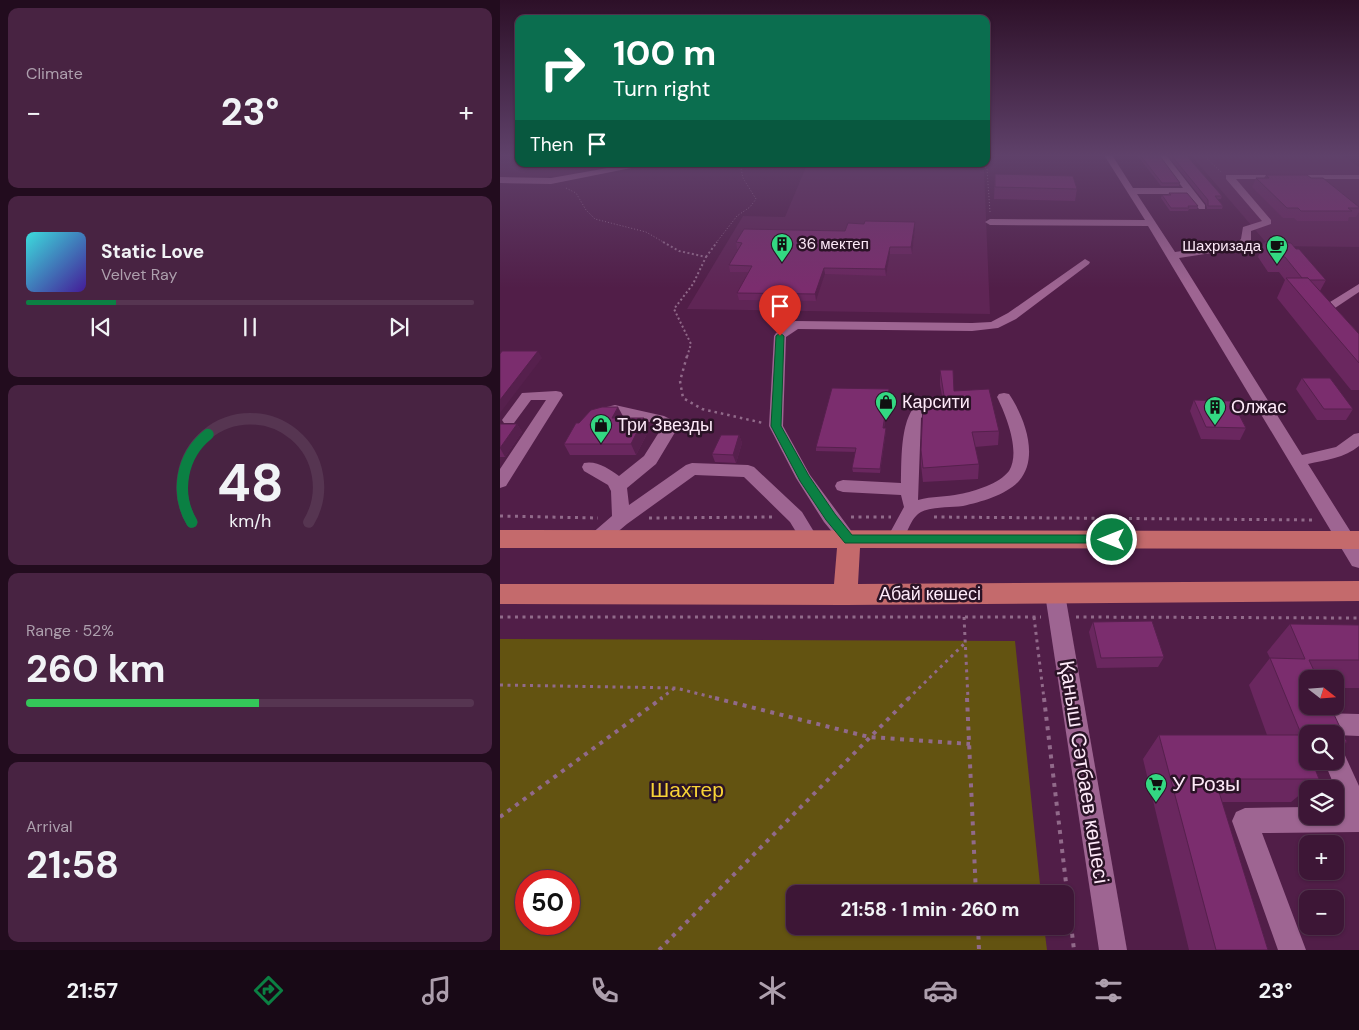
<!DOCTYPE html>
<html lang="en">
<head>
<meta charset="utf-8">
<style>
  body { margin:0; font-family:"DM Sans",sans-serif; background:#482342; color:#f1f3f6; height:100vh; display:flex; flex-direction:column; font-size:19px; white-space:nowrap }
  * { box-sizing:border-box; margin:0 }
  p { font-size:16px; color:#ad9fad }
  .icon { flex:none; width:28px; height:28px; fill:none; stroke:currentColor; stroke-width:2; stroke-linecap:round; stroke-linejoin:round }
  .map { position:relative; flex:1; overflow:hidden }
  .drawer { display:flex; flex-direction:column; gap:8px; padding:8px; background:#220c1e; width:500px }
  .drawer>* { flex:none }
  .guide { position:absolute; left:15px; top:15px; width:475px; height:152px; border-radius:10px; box-shadow:0 1px 4px #0004,0 0 0 1px #563551; background:#0b6e4f; color:#fff; overflow:hidden }
  .needle { width:32px; rotate:107deg }
  .controls { position:absolute; left:799px; top:670px; display:grid; gap:10px }
  .controls a { display:grid; place-items:center; width:45px; height:45px; border-radius:10px; background:#3d1636; box-shadow:0 1px 4px #0004,0 0 0 1px #563551; font-size:25px }
  .speed { position:absolute; left:15px; top:870px; display:flex; gap:10px; font-size:25px; font-weight:700; text-align:center }
  .speed>* { display:grid; place-content:center; width:65px; height:65px; border-radius:50%; background:#3d1636; box-shadow:0 1px 4px #0004,0 0 0 1px #563551; line-height:1 }
  .speed .limit { border:8px solid #d22; background:#fff; color:#111 }
  .pin { position:absolute; display:grid; place-items:center; width:42px; height:42px; color:#fff; margin:-51px -21px; border-radius:50% 50% 50% 0; rotate:-45deg; box-shadow:0 0 5px #0007 }
  .pin .icon { rotate:45deg }
  .me { position:absolute; width:55px; margin:-28px; rotate:270deg; stroke-linejoin:round; filter:drop-shadow(0 0 4px #0008) }
  .turn { display:flex; align-items:center; gap:18px; height:105px; padding:0 15px; font-size:22px }
  .turn .icon { width:65px; height:65px; stroke-width:2.5 }
  .turn b { display:block; font-size:35px; line-height:42px }
  .then { display:flex; align-items:center; height:48px; padding:0 15px; background:#0003; gap:10px; font-size:19px }
  .big { font-size:38px; font-weight:700; line-height:1.1 }
  .drawer .tile { flex:1; display:flex; flex-direction:column; justify-content:center; gap:8px; min-width:0; padding:0 18px; border-radius:10px; background:#482342 }
  .drawer .dial { align-items:center; gap:0 }
  .dial svg { height:130px; overflow:visible; fill:none; stroke:#563551; stroke-width:7; stroke-linecap:round; text-anchor:middle }
  .dial text { fill:#f1f3f6; stroke:none }
  .song { display:flex; align-items:center; gap:15px }
  .cover { width:60px; height:60px; border-radius:8px; background:linear-gradient(135deg,hsl(180 70% 55%),hsl(260 70% 35%)) }
  .played { height:5px; border-radius:2px; background:linear-gradient(90deg,#0b8043 20%,#563551 20%) }
  .keys { display:flex; justify-content:space-around; direction:ltr }
  .heat { display:flex; justify-content:space-between; align-items:center; font-size:28px; direction:ltr }
  .charge { height:8px; border-radius:4px; background:linear-gradient(90deg,#34c759 52%,#563551 0) }
  .trip { position:absolute; left:286px; top:885px; width:288px; height:50px; border-radius:10px; background:#3d1636; box-shadow:0 1px 4px #0004,0 0 0 1px #563551; font-weight:700; line-height:50px; text-align:center }
  .tabs { display:flex; height:80px; justify-content:space-around; align-items:center; background:#180916; color:#ad9fad }
  .tabs .icon { width:35px; height:35px }
  .tabs .active { color:#0b8043 }
  .tabs b { font-size:22px; color:#f1f3f6 }
  main { display:flex; flex:1; min-height:0 }
  .map>svg:first-child { display:block }
  .built { fill:#5f2555 }
  .green { fill:#635311; fill-rule:evenodd }
  .lines { fill:none; stroke-linecap:round; stroke-linejoin:round }
  .path-far4 { stroke:#916a8a; stroke-width:1; stroke-dasharray:1 2; stroke-linecap:butt }
  .path-far3 { stroke:#916a8a; stroke-width:2; stroke-dasharray:2 2.5; stroke-linecap:butt }
  .path-far2 { stroke:#916a8a; stroke-width:2.5; stroke-dasharray:2.5 4; stroke-linecap:butt }
  .path-far1 { stroke:#916a8a; stroke-width:3; stroke-dasharray:3 4.5; stroke-linecap:butt }
  .path { stroke:#916a8a; stroke-width:4; stroke-dasharray:4 5.5; stroke-linecap:butt }
  .minor { fill:#9e6592; fill-rule:evenodd }
  .major { fill:#c46a6c; fill-rule:evenodd }
  .wall { fill:#6a275f }
  .shaded-wall { fill:#56204d }
  .building { fill:#7b2d6e; stroke:#56204d }
  .route { fill:#0b8043; stroke:#07532c }
  .labels { text-anchor:middle; dominant-baseline:central; stroke-width:5; stroke-linejoin:round; paint-order:stroke }
  .far-poi-label { font-size:15px; fill:#fde9f8; stroke:#2a1326; text-anchor:start }
  .poi-label { font-size:18px; fill:#fde9f8; stroke:#2a1326; text-anchor:start }
  .street-label { font-size:18px; fill:#fde9f8; stroke:#2a1326 }
  .near-street-label { font-size:21px; fill:#fde9f8; stroke:#2a1326 }
  .near-poi-label { font-size:21px; fill:#fde9f8; stroke:#2a1326; text-anchor:start }
  .near-park-label { font-size:21px; fill:#f8d337; stroke:#2a1326 }
</style>
</head>
<body>
<main>
<section class="drawer">
<div class="tile"><p>Climate</p>
<div class="heat"><a>−</a><b class="big">23°</b><a>+</a></div>
</div>
<div class="tile">
<div class="song"><i class="cover"></i><div><b>Static Love</b><p>Velvet Ray</p></div></div>
<div class="played"></div>
<div class="keys"><svg class="icon" aria-label="previous" viewBox="0 0 24 24"><path d="M18 5L8 12l10 7zM5 5v14"/></svg><svg class="icon" aria-label="pause" viewBox="0 0 24 24"><path d="M8 5v14M16 5v14"/></svg><svg class="icon" aria-label="next" viewBox="0 0 24 24"><path d="M6 5l10 7-10 7zM19 5v14"/></svg></div>
</div>
<div class="tile dial"><svg viewBox="0 0 100 80">
<path d="M14 69A42 42 0 1 1 86 69"/>
<path d="M14 69A42 42 0 0 1 24 15" stroke="#0b8043"/>
<text x="50" y="56" font-size="32" font-weight="700">48</text>
<text x="50" y="72" font-size="11">km/h</text>
</svg></div>
<div class="tile"><p>Range · 52%</p><b class="big">260 km</b><div class="charge"></div></div>
<div class="tile"><p>Arrival</p><b class="big">21:58</b></div>
</section>
<div class="map">
<svg width="859" height="950" viewBox="0 0 859 950">
  <rect width="100%" height="100%" fill="#511e48"/>
  <g class="built">
    <polygon points="691,155 842,155 859,167 859,247 769,246"/>
    <polygon points="306,167 484,170 490,314 187,309 243,216 285,217"/>
  </g>
  <path class="green" d="M0 639 515 641 541 894H295V926H544L547 950H0ZM26 881H69V924H26Z"/>
  <g class="lines">
    <g class="path-far4">
      <polyline points="703,155 721,172"/>
      <polyline points="474,164 485,167 497,155"/>
      <polyline points="152,165 158,164"/>
      <polyline points="485,167 487,169 490,212"/>
      <polyline points="66,188 76,193 86,210 95,219 146,232 165,243"/>
      <polyline points="216,243 237,216 250,207 256,199 243,178 240,164"/>
    </g>
    <g class="path-far3">
      <polyline points="163,242 179,251 206,257 193,284 174,309 191,344 187,357"/>
      <polyline points="206,257 217,242"/>
    </g>
    <polyline class="path-far2" points="187,356 180,381 183,398 202,409 263,423"/>
    <g class="path-far1">
      <polyline points="0,516 98,518"/>
      <polyline points="351,517 391,517"/>
      <polyline points="434,517 816,520"/>
      <polyline points="149,518 273,517"/>
      <polyline points="0,617 541,617"/>
      <polyline points="464,617 468,699"/>
      <polyline points="534,617 544,699"/>
      <polyline points="576,617 859,618"/>
      <polyline points="0,685 176,688 219,699"/>
      <polyline points="160,699 175,688"/>
      <polyline points="408,699 465,643"/>
    </g>
    <g class="path">
      <polyline points="215,698 369,737 470,744"/>
      <polyline points="467,698 476,894"/>
      <polyline points="544,698 574,950"/>
      <polyline points="0,817 162,698"/>
      <polyline points="478,926 479,950"/>
      <polyline points="159,950 409,698"/>
    </g>
    <g class="minor">
      <path d="M604 155H612L633 188H683L658 155H666L705 205V209H699L687 194H637L675 252 737 243 741 239 743 227 762 221 726 179V175H859V179H736L771 220V224L751 231V240L744 248 679 258 802 455 836 447 854 434 859 433V446C845 458 825 460 808 464L859 545V568L852 566 648 226 490 225 485 222 490 219 645 220Z"/>
      <polygon points="130,164 145,164 141,166 51,184 0,183 0,177 51,178"/>
      <polygon points="585,259 590,262 589,264 516,319 498,328 472,331 298,329 286,337 283,426 310,475 358,540 355,545 349,547 343,545 324,522 296,478 269,426 274,336 276,333 295,321 472,323 491,322 508,313"/>
      <polygon points="859,284 859,292 835,308 859,334 859,346 855,345 822,307"/>
      <polygon points="56,391 61,392 63,395 6,486 0,488 0,469 46,400 31,400 14,423 4,423 2,420 22,393"/>
      <path d="M504 393 509 394C524 416 540 457 519 481 506 495 481 502 463 506 450 508 433 506 421 512 410 518 407 535 401 545L395 547 389 545 386 540 404 507 401 495 343 492 337 490 335 486 337 482 343 480 401 483C402 460 398 391 437 401L439 404 421 418 418 500C432 496 446 497 460 494 475 491 499 484 509 471 521 452 506 415 497 397L499 394Z"/>
      <path d="M115 405 164 416 172 420 177 429 156 464 127 488 129 505 186 465 192 463 248 465 254 467 302 512 319 540 316 545 310 547 304 545 290 522 244 477 195 475 127 524 102 545 96 547 90 545 87 540 90 535 112 516 111 491 108 485 84 471 82 467 84 463C96 460 110 469 119 476L144 456 161 429 160 426 155 423 115 415 99 418 94 416 92 413 94 410Z"/>
      <polygon points="555,586 562,588 565,594 627,950 599,950 545,594 548,588"/>
      <polygon points="820,713 859,714 859,736 812,734 809,724 812,716"/>
      <polygon points="835,747 843,751 859,786 859,832 762,833 806,950 778,950 732,821 736,812 745,808 808,807 808,816 835,816 835,807 843,807 824,761 835,761"/>
    </g>
    <polygon class="major" points="0,530 859,531 859,549 360,548 358,584 859,581 859,601 345,605 0,604 0,584 334,584 337,548 0,548"/>
  </g>
  <g class="wall">
    <polygon points="637,155 659,155 680,183 679,186 661,186"/>
    <polygon points="667,155 686,155 722,196 721,199 718,199 723,206 722,209 707,209 706,204"/>
    <polygon points="495,174 577,189 575,201 494,199"/>
    <polygon points="766,175 811,178 859,207 859,212 856,217 849,217 848,221 797,221 794,218 783,218 752,187 756,178 764,178"/>
    <polygon points="669,193 698,206 697,209 689,209 688,211 670,211 661,198 662,195 668,195"/>
    <polygon points="415,229 412,254 390,254 386,276 325,274 316,301 239,300 237,293 248,272 230,272 229,265 238,249 237,249 236,242 345,231"/>
    <polygon points="764,242 796,249 826,280 820,291 859,334 859,390 851,390 777,298 785,280 779,272 768,272 758,257"/>
    <polygon points="440,370 454,391 499,431 498,445 475,447 479,464 478,479 423,482 421,465 421,450 443,402 440,385"/>
    <polygon points="802,378 853,409 846,420 817,420 796,389"/>
    <polygon points="389,389 389,393 384,428 386,428 386,431 380,473 353,472 352,468 356,452 316,451 316,447"/>
    <polygon points="694,400 746,428 740,440 701,439 690,411"/>
    <polygon points="123,418 149,430 136,455 70,455 64,444"/>
    <polygon points="0,424 17,424 22,432 5,457 0,457"/>
    <polygon points="239,435 242,443 236,463 215,462 212,454"/>
    <polygon points="593,622 664,657 658,667 597,668 589,632"/>
    <polygon points="790,624 859,625 859,688 835,688 835,679 808,679 847,742 835,751 835,734 808,734 808,761 823,761 817,766 814,766 819,779 791,802 722,802 768,950 689,950 643,759 659,735 767,735 749,685 770,658 767,652"/>
  </g>
  <g class="shaded-wall">
    <polygon points="415,222 415,229 412,254 411,247"/>
    <polygon points="390,247 390,254 386,276 385,269"/>
    <polygon points="324,268 325,274 316,301 315,294"/>
    <polygon points="38,351 42,358 0,413 0,400"/>
    <polygon points="389,389 389,393 383,431 383,428"/>
    <polygon points="118,407 124,418 112,418"/>
    <polygon points="144,418 149,430 136,455 131,444"/>
    <polygon points="17,424 22,432 5,457 0,448"/>
    <polygon points="386,428 386,431 380,473 380,469"/>
    <polygon points="239,435 242,443 236,463 233,455"/>
  </g>
  <g class="building">
    <polygon points="640,155 659,155 680,183 662,183"/>
    <polygon points="671,155 686,155 722,196 715,196 723,206 708,206 708,200"/>
    <polygon points="495,174 573,176 577,189 495,187"/>
    <polygon points="766,175 807,175 811,178 823,178 859,207 859,208 848,208 852,211 801,211 798,208 787,208 756,178 769,178"/>
    <polygon points="669,193 687,193 698,206 688,206 689,208 671,208 662,195 671,195"/>
    <polygon points="365,221 415,222 411,247 390,247 385,269 324,268 315,294 237,293 252,266 229,265 242,243 236,242 244,229 345,231 348,223 364,224"/>
    <polygon points="764,242 791,243 796,249 799,249 826,280 810,280 808,278 802,278 785,257 774,256"/>
    <polygon points="786,278 808,278 859,334 859,363"/>
    <polygon points="2,351 38,351 0,400 0,354"/>
    <polygon points="440,370 453,370 454,391 489,389 499,431 472,432 479,464 423,468 421,450 423,404 445,402"/>
    <polygon points="802,378 830,378 853,409 824,409"/>
    <polygon points="332,388 389,389 383,428 386,428 380,469 352,468 356,448 316,447"/>
    <polygon points="694,400 732,401 746,428 706,427"/>
    <polygon points="102,407 118,407 112,418 144,418 131,444 64,444 76,423 79,423 91,410"/>
    <polygon points="0,424 17,424 0,448"/>
    <polygon points="221,435 239,435 233,455 212,454"/>
    <polygon points="652,621 664,657 601,658 593,622"/>
    <polygon points="790,624 859,625 859,660 809,660 818,679 808,679 808,706 830,706 847,742 835,742 835,734 808,734 808,741 804,741 770,658 805,659"/>
    <polygon points="659,735 801,735 808,751 808,761 812,761 819,779 715,779 768,950 716,950"/>
  </g>
  <linearGradient id="sky" x2="0" y2="1"><stop stop-color="#2d1028"/><stop offset="0.54" stop-color="#5f416a"/><stop offset="1" stop-color="#5f416a" stop-opacity="0"/></linearGradient>
  <rect width="859" height="288" fill="url(#sky)"/>
  <polygon class="route" points="280,333 284,336 281,426 309,476 335,514 352,535 612,535 616,537 618,540 616,543 345,543 326,520 300,481 271,426 276,336"/>
  <defs>
    <g id="building-pin" transform="scale(1.125)"><path d="M0 17L-7.5 6A9.5 9.5 0 1 1 7.5 6Z" fill="#33d882" stroke="#2a1326"/><path d="M-4-6H4V6H1V3H-1V6H-4ZM-2.5-4.3h1.7v1.8h-1.7ZM.8-4.3h1.7v1.8H.8ZM-2.5-1h1.7V.8h-1.7ZM.8-1h1.7V.8H.8Z" fill="#111"/></g>
    <g id="cafe-pin" transform="scale(1.125)"><path d="M0 17L-7.5 6A9.5 9.5 0 1 1 7.5 6Z" fill="#33d882" stroke="#2a1326"/><path d="M-5.5-4.5H6V0H3Q3 3.5 0 3.5H-2.5Q-5.5 3.5-5.5 0ZM3-3.2v2h1.7v-2ZM-6 4.5H4V6H-6Z" fill="#111"/></g>
    <g id="shop-pin" transform="scale(1.125)"><path d="M0 17L-7.5 6A9.5 9.5 0 1 1 7.5 6Z" fill="#33d882" stroke="#2a1326"/><path d="M-5-2.5h2.3a2.7 3.5 0 0 1 5.4 0H5L5.5 6h-11ZM-1.5-2.5h3a1.5 2.3 0 0 0-3 0Z" fill="#111"/></g>
    <g id="supermarket-pin" transform="scale(1.125)"><path d="M0 17L-7.5 6A9.5 9.5 0 1 1 7.5 6Z" fill="#33d882" stroke="#2a1326"/><path d="M-6-5.5h2.5l.6 2H6L4.5 2H-2.5L-4.4-4H-6ZM-1.5 3.2a1.3 1.3 0 1 0 .1 0ZM3 3.2a1.3 1.3 0 1 0 .1 0Z" fill="#111"/></g>
  </defs>
  <g fill-rule="evenodd">
    <use href="#building-pin" x="282" y="244"/>
    <use href="#cafe-pin" x="777" y="246"/>
    <use href="#shop-pin" x="386" y="402"/>
    <use href="#building-pin" x="715" y="407"/>
    <use href="#shop-pin" x="101" y="425"/>
    <use href="#supermarket-pin" x="656" y="784"/>
  </g>
  <g class="labels">
    <g class="far-poi-label">
      <text x="298" y="244">36 мектеп</text>
      <text x="761" y="246" text-anchor="end">Шахризада</text>
    </g>
    <g class="poi-label">
      <text x="402" y="402">Карсити</text>
      <text x="731" y="407">Олжас</text>
      <text x="117" y="425">Три Звезды</text>
    </g>
    <g class="street-label">
      <text x="430" y="594">Абай көшесі</text>
    </g>
    <g class="near-street-label">
      <text transform="translate(584 772) rotate(81)">Қаныш Сәтбаев көшесі</text>
    </g>
    <g class="near-poi-label">
      <text x="672" y="784">У Розы</text>
    </g>
    <g class="near-park-label">
      <text x="187" y="790">Шахтер</text>
    </g>
  </g>
</svg>
<div class="controls">
<a><svg class="needle" viewBox="-14 -14 28 28"><path d="M0-13l5 13h-10z" fill="#e53935"/><path d="M0 13l5-13h-10z" fill="#ad9fad"/></svg></a>
<a><svg class="icon" aria-label="search" viewBox="0 0 24 24"><circle cx="10" cy="10" r="6"/><path d="M15 15l6 6"/></svg></a>
<a><svg class="icon" aria-label="layers" viewBox="0 0 24 24"><path d="M12 4l9 5-9 5-9-5zM3 14l9 5 9-5"/></svg></a>
<a>+</a>
<a>−</a>
</div>
<div class="speed"><div class="limit">50</div></div>
<div class="pin" style="left:280px;top:336px;background:#d93025"><svg class="icon" aria-label="arrive" viewBox="0 0 24 24"><path d="M6 21V4h12l-3 4 3 4H6"/></svg></div>
<svg class="me" style="left:612px;top:540px" viewBox="-20 -20 40 40"><circle r="17" fill="#0b8043" stroke="#fff" stroke-width="3"/><path d="M0-11L8 9 0 5-8 9z" fill="#fff"/></svg>
<div class="trip">21:58 · 1 min · 260 m</div>
<div class="guide">
<div class="turn"><svg class="icon" aria-label="right" viewBox="0 0 24 24"><path d="M7 20v-9h11M14 6l5 5-5 5"/></svg><div><b>100 m</b>Turn right</div></div>
<div class="then">Then<svg class="icon" aria-label="arrive" viewBox="0 0 24 24"><path d="M6 21V4h12l-3 4 3 4H6"/></svg></div>
</div>
</div>
</main>
<nav class="tabs">
<b>21:57</b>
<svg class="icon active" aria-label="directions" viewBox="0 0 24 24"><path d="M12 3l9 9-9 9-9-9zM9 14v-3h6M13 9l2 2-2 2"/></svg>
<svg class="icon" aria-label="music" viewBox="0 0 24 24"><path d="M9 18V5l10-2v13"/><circle cx="6" cy="18" r="3"/><circle cx="16" cy="16" r="3"/></svg>
<svg class="icon" aria-label="phone" viewBox="0 0 24 24"><path d="M5 4h4l2 5-3 2q2 4 5 5l2-3 5 2v4C11 20 4 13 5 4z"/></svg>
<svg class="icon" aria-label="climate" viewBox="0 0 24 24"><path d="M12 3v18M4 7l16 10M4 17L20 7"/></svg>
<svg class="icon" aria-label="car" viewBox="0 0 24 24"><path d="M5 17H2v-5l4-1 3-4h7l3 4 3 1v5h-3M9 17h6M6 11h13"/><circle cx="7" cy="17" r="2"/><circle cx="17" cy="17" r="2"/></svg>
<svg class="icon" aria-label="filters" viewBox="0 0 24 24"><path d="M4 7h16M4 17h16"/><circle cx="9" cy="7" r="2"/><circle cx="15" cy="17" r="2"/></svg>
<b>23°</b>
</nav>
</body>
</html>
